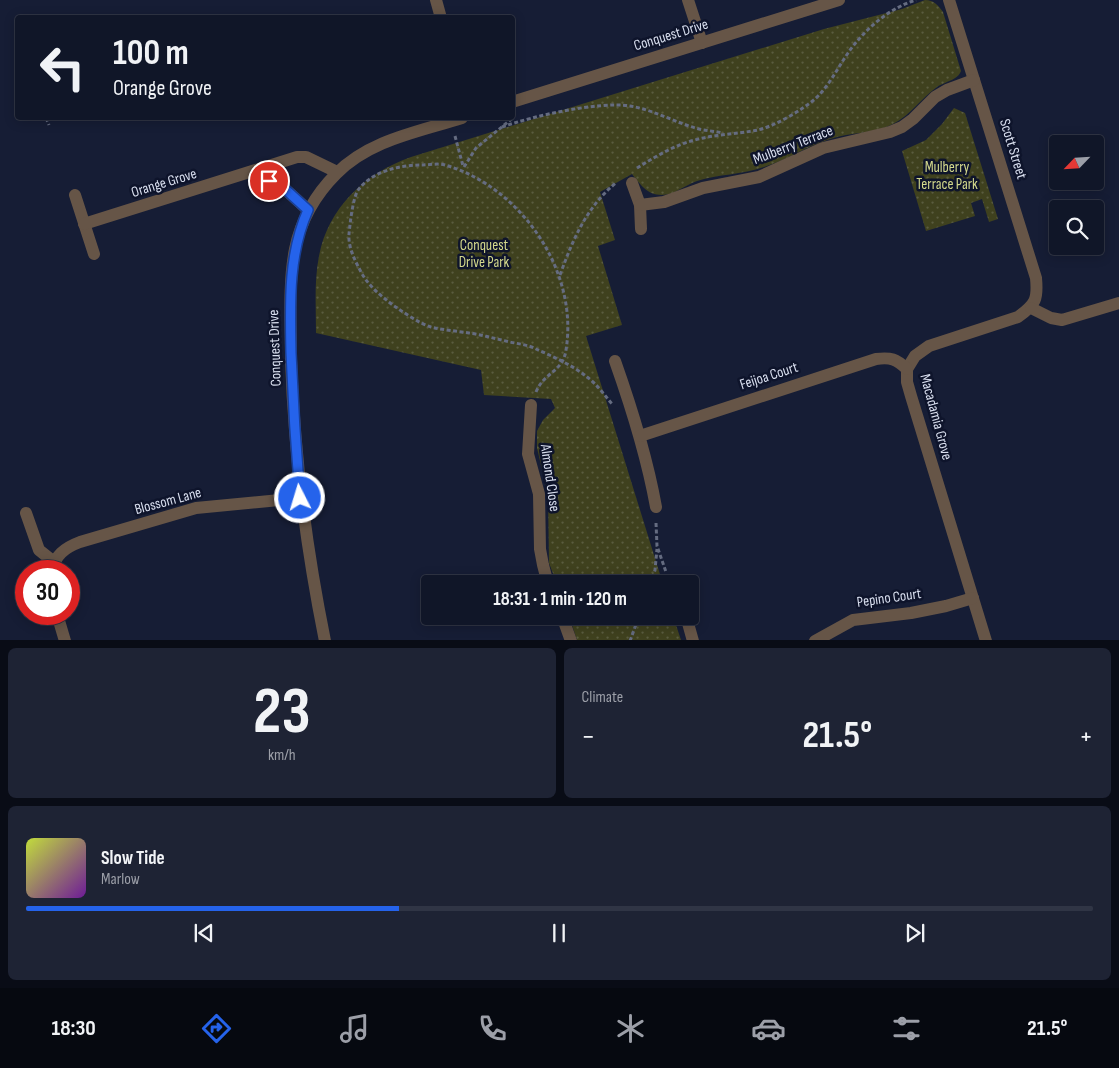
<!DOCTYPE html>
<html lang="en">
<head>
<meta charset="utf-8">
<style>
  body { margin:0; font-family:"Sofia Sans Condensed",sans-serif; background:#1e2334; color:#f1f3f6; height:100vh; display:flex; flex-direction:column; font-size:19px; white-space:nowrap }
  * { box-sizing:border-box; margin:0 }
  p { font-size:16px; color:#9c9fa8 }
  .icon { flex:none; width:28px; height:28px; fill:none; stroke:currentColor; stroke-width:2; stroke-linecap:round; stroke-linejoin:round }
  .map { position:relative; height:640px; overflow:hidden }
  .panel { display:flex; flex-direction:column; gap:8px; padding:8px; background:#090c16; flex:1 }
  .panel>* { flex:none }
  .guide { position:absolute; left:15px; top:15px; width:500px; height:105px; border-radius:5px; box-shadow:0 2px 12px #0003,0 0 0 1px #303545; background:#101628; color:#f1f3f6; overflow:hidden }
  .needle { width:32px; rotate:245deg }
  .buttons { position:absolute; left:1049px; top:135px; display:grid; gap:10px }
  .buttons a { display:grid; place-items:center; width:55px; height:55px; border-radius:5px; background:#101628; box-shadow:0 2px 12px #0003,0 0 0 1px #303545; font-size:25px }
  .speed { position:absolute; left:15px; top:560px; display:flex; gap:10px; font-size:25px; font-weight:700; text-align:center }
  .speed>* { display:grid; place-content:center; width:65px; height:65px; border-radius:50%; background:#101628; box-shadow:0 2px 12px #0003,0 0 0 1px #303545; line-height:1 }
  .speed .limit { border:8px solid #d22; background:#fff; color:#111 }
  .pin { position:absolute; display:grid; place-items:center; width:42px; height:42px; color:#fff; margin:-21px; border:2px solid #fff; border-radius:50%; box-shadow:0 1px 5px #0007 }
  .me { position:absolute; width:55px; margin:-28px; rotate:355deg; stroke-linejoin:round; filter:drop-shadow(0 0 4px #0008) }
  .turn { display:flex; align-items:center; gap:18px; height:105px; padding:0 15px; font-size:22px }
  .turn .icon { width:65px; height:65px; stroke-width:2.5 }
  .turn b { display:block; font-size:35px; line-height:42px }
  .big { font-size:38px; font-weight:700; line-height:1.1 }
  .panel .tile { flex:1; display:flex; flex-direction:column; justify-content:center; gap:8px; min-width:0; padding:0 18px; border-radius:8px; background:#1e2334 }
  .panel .dial { align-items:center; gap:0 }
  .dial b { font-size:65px; line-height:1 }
  .song { display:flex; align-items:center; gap:15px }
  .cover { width:60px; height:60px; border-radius:8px; background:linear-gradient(135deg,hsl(70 70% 55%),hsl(280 70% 35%)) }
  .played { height:5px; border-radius:2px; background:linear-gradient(90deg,#2563eb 35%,#303545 35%) }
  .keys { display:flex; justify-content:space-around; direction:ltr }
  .heat { display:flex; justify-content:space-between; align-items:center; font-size:28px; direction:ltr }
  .panel .tiles { flex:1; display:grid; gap:8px; grid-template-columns:1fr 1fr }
  .tile:last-child { grid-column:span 2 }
  .trip { position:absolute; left:421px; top:575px; width:278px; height:50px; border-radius:5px; background:#101628; box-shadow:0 2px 12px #0003,0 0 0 1px #303545; font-weight:700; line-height:50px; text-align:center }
  .menu { display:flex; height:80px; justify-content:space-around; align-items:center; background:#060910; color:#9c9fa8 }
  .menu .icon { width:35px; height:35px }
  .menu .selected { color:#2563eb }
  .menu b { font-size:22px; color:#f1f3f6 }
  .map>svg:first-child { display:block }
  .park { fill:url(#park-dots) }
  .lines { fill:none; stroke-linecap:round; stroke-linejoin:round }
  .path { stroke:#656c81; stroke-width:3; stroke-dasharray:4 2.5; stroke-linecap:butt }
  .minor { stroke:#665547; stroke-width:12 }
  .route-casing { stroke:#184099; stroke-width:12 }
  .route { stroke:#2563eb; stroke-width:9 }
  .labels { text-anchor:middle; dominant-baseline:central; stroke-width:5; stroke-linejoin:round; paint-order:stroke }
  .street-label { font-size:15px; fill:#d9dfef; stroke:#0e142b }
  .park-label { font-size:15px; fill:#d4d98c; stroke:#0e142b }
</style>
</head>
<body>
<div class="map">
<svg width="1119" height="641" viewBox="0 0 1119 641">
  <defs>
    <pattern id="park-dots" width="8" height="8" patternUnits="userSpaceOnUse" patternTransform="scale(1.25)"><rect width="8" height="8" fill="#3f411e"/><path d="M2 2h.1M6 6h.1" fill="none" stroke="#5a5c3f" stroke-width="1.8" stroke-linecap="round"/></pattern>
  </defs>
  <rect width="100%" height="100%" fill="#161d35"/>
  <g class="park">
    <path d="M925 0C934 0 938 5 943 12L961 71C958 80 944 82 937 87 921 98 911 115 893 124 874 134 851 132 830 139 807 146 787 160 764 167 742 175 718 174 697 181 685 185 674 195 662 195 647 195 640 184 632 174L600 192 615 240 598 246 622 325 586 336 663 584H557L549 563 548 495 537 448V431L543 420 555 408 551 399 484 395 481 370 316 333C316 308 314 281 319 256 328 208 365 173 411 157L824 29 902 9Z"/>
    <polygon points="954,108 965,113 998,219 989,222 982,199 971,203 975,216 926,231 902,151 926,140 942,124"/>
    <polygon points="569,616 673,616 681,640 577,640"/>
  </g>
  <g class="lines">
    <g class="path">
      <polyline points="46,118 49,125"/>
      <path d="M502 127C533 116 599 101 630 106 654 110 676 123 699 129 707 131 715 131 722 133"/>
      <polyline points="455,136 463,166"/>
      <polyline points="464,167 476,148 514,117"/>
      <path d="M637 168C655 157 674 145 695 140 716 134 738 134 758 130 775 126 802 110 815 99 829 86 837 69 848 53 864 30 889 8 916 0"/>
      <path d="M560 275C573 239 587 206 617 182"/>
      <path d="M536 392C544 372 563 372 566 350 579 271 521 187 445 165 438 163 429 165 422 165 400 165 373 171 359 189 353 195 350 224 349 234 348 246 354 259 360 270 368 286 380 295 394 306 405 313 418 323 431 327 443 330 456 331 469 333 483 335 496 339 510 342 519 344 529 345 536 349 552 356 574 366 587 377 597 384 605 396 613 405"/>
      <polyline points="656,523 657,546 666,572"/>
      <polyline points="651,584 655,570 657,549"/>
      <polyline points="630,641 639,616"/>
    </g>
    <g class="minor">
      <polyline points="436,0 441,18"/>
      <polyline points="688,0 702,43"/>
      <path d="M949 0 1036 278C1038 299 1036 304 1018 317L929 346 915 356 907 369V382L911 396 986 641"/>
      <polyline points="512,102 839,0"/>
      <polyline points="253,172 285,189 308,210"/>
      <polyline points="632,183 640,205 641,229"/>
      <polyline points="75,195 94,254"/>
      <polyline points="640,205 664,202 703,188 759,177 823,148 890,132 902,127 913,119 935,97 947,90 974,80"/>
      <polyline points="84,224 297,157 306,157 337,172"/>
      <polyline points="1031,308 1051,318 1062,320 1119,303"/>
      <path d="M615 361C632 409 647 457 656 507"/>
      <polyline points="531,405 528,454 539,494 540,549 543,565 548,584"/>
      <path d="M640 436 876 359C891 357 896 359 907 369"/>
      <polyline points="26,513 39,550 54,562"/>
      <path d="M51 571C56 555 64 548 80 542L196 508 300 498"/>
      <polyline points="677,582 677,584"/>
      <polyline points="57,614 65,641"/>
      <polyline points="562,616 571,641"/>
      <polyline points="686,616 693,641"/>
      <path d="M325 641C306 547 294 454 291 359 291 322 288 286 295 249 301 220 315 195 336 174 369 140 418 132 462 118"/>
      <polyline points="815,641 853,620 911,613 946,606 973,598"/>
    </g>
  </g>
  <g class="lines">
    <g class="route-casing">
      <path id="route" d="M269 181 285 189 308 210C288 255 290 304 291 353 293 402 296 450 300 498"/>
    </g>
    <use href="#route" class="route"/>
  </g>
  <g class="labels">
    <g class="street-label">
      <text transform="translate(671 35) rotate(-17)">Conquest Drive</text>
      <text transform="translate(793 145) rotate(-21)">Mulberry Terrace</text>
      <text transform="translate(1013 149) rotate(73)">Scott Street</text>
      <text transform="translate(164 183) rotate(-17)">Orange Grove</text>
      <text transform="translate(275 348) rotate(-92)">Conquest Drive</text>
      <text transform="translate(769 376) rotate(-18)">Feijoa Court</text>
      <text transform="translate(936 417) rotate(75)">Macadamia Grove</text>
      <text transform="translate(550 478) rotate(82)">Almond Close</text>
      <text transform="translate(168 501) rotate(-15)">Blossom Lane</text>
      <text transform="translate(889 598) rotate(-8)">Pepino Court</text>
    </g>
    <g class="park-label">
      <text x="947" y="167">Mulberry<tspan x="947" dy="17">Terrace Park</tspan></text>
      <text x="484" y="245">Conquest<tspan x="484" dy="17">Drive Park</tspan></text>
    </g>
  </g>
</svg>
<div class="buttons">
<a><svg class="needle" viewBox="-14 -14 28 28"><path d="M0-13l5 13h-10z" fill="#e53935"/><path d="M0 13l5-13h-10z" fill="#9c9fa8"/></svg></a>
<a><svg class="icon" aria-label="search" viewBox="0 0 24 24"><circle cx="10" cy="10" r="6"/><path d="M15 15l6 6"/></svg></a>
</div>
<div class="speed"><div class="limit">30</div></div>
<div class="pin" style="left:269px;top:181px;background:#d93025"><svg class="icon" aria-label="arrive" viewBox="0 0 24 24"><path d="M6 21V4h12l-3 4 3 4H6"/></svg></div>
<svg class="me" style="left:300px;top:498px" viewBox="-20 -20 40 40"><circle r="17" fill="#2563eb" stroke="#fff" stroke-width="3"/><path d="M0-11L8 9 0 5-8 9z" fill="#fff"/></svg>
<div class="trip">18:31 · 1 min · 120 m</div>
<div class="guide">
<div class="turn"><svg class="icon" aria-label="left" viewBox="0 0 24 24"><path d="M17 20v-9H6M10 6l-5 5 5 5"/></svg><div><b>100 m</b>Orange Grove</div></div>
</div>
</div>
<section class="panel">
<div class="tiles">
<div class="tile dial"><b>23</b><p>km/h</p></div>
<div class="tile"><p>Climate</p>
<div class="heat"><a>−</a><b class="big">21.5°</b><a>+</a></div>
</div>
<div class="tile">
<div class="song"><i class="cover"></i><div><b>Slow Tide</b><p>Marlow</p></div></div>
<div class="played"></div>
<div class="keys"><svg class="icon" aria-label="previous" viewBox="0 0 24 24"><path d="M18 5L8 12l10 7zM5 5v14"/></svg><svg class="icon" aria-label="pause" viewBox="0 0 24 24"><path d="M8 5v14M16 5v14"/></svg><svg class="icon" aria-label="next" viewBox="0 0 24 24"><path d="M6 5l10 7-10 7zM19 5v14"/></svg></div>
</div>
</div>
</section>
<nav class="menu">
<b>18:30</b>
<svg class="icon selected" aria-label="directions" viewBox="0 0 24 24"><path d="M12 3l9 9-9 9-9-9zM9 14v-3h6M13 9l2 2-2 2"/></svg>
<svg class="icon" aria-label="music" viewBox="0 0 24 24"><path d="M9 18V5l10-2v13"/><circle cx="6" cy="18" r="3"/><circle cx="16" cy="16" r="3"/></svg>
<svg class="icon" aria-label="phone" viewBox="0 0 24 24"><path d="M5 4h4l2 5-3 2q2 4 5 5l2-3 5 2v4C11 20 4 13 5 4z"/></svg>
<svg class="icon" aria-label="climate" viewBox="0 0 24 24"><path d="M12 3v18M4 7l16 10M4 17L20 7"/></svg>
<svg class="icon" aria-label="car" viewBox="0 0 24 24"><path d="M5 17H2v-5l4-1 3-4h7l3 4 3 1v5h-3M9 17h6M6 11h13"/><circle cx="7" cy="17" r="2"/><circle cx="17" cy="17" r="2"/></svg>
<svg class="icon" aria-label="filters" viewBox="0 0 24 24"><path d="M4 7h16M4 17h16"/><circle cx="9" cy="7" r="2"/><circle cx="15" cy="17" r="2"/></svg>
<b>21.5°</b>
</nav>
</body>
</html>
